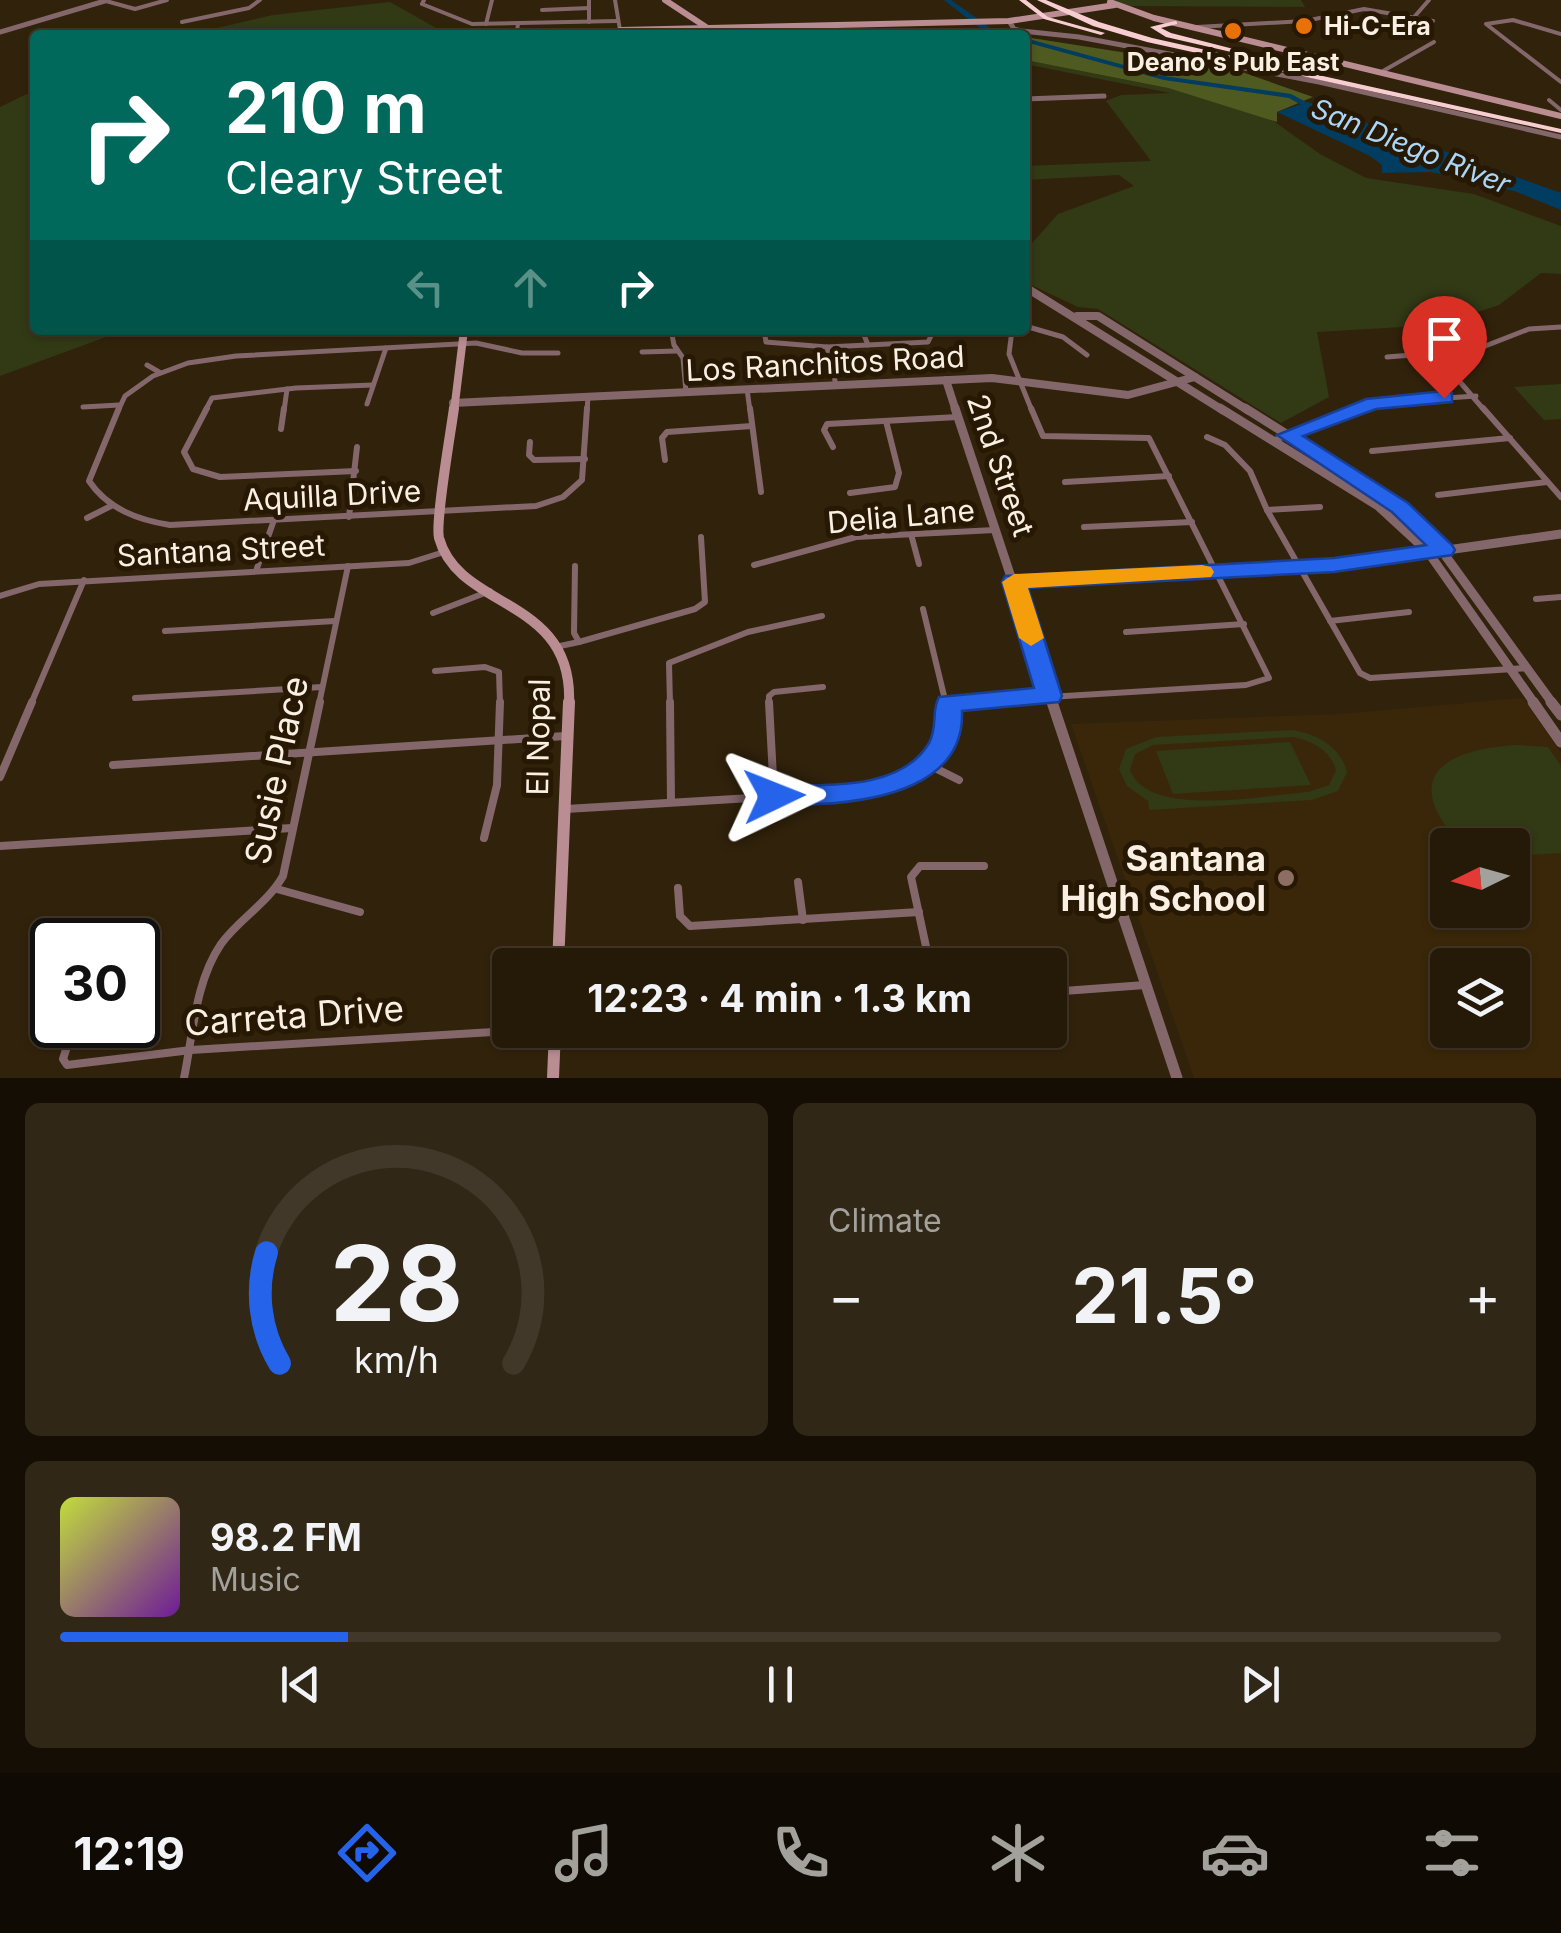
<!DOCTYPE html>
<html lang="en">
<head>
<meta charset="utf-8">
<style>
  body { margin:0; font-family:Inter,sans-serif; background:#312716; color:#f1f3f6; height:100vh; display:flex; flex-direction:column; font-size:38px; white-space:nowrap }
  * { box-sizing:border-box; margin:0 }
  p { font-size:32px; color:#a3a19c }
  .icon { flex:none; width:55px; height:55px; fill:none; stroke:currentColor; stroke-width:2; stroke-linecap:round; stroke-linejoin:round }
  .map { position:relative; height:1078px; overflow:hidden }
  .side { display:flex; flex-direction:column; gap:25px; padding:25px; background:#140e04; flex:1 }
  .side>* { flex:none }
  .banner { position:absolute; left:30px; top:30px; width:1000px; height:305px; border-radius:10px; box-shadow:0 2px 8px #0004,0 0 0 2px #423829; background:#00695c; color:#fff; overflow:hidden }
  .needle { width:65px; rotate:265deg }
  .fabs { position:absolute; left:1430px; top:828px; display:grid; gap:20px }
  .fabs a { display:grid; place-items:center; width:100px; height:100px; border-radius:10px; background:#251a08; box-shadow:0 2px 8px #0004,0 0 0 2px #423829; font-size:50px }
  .speed { position:absolute; left:30px; top:918px; display:flex; gap:20px; font-size:50px; font-weight:700; text-align:center }
  .speed>* { display:grid; place-content:center; width:130px; height:130px; border-radius:50%; background:#251a08; box-shadow:0 2px 8px #0004,0 0 0 2px #423829; line-height:1 }
  .speed .limit { border:5px solid #111; border-radius:15px; background:#fff; color:#111 }
  .pin { position:absolute; display:grid; place-items:center; width:85px; height:85px; color:#fff; margin:-102px -42px; border-radius:50% 50% 50% 0; rotate:-45deg; box-shadow:0 0 10px #0007 }
  .pin .icon { rotate:45deg }
  .me { position:absolute; width:110px; margin:-55px; rotate:88deg; stroke-linejoin:round; filter:drop-shadow(0 0 8px #0008) }
  .turn { display:flex; align-items:center; gap:35px; height:210px; padding:0 30px; font-size:45px }
  .turn .icon { width:130px; height:130px; stroke-width:2.5 }
  .turn b { display:block; font-size:70px; line-height:85px }
  .lanes { display:flex; align-items:center; height:95px; padding:0 30px; background:#0003; justify-content:center; gap:50px; direction:ltr }
  .lanes .off { opacity:.35 }
  .big { font-size:75px; font-weight:700; line-height:1.1 }
  .side .tile { flex:1; display:flex; flex-direction:column; justify-content:center; gap:15px; min-width:0; padding:0 35px; border-radius:15px; background:#312716 }
  .side .dial { align-items:center; gap:0 }
  .dial svg { height:260px; overflow:visible; fill:none; stroke:#423829; stroke-width:7; stroke-linecap:round; text-anchor:middle }
  .dial text { fill:#f1f3f6; stroke:none }
  .song { display:flex; align-items:center; gap:30px }
  .cover { width:120px; height:120px; border-radius:15px; background:linear-gradient(135deg,hsl(70 70% 55%),hsl(280 70% 35%)) }
  .played { height:10px; border-radius:5px; background:linear-gradient(90deg,#2563eb 20%,#423829 20%) }
  .keys { display:flex; justify-content:space-around; direction:ltr }
  .heat { display:flex; justify-content:space-between; align-items:center; font-size:55px; direction:ltr }
  .side .tiles { flex:1; display:grid; gap:25px; grid-template-columns:1fr 1fr }
  .tile:last-child { grid-column:span 2 }
  .trip { position:absolute; left:492px; top:948px; width:575px; height:100px; border-radius:10px; background:#251a08; box-shadow:0 2px 8px #0004,0 0 0 2px #423829; font-weight:700; line-height:100px; text-align:center }
  .tab-bar { display:flex; height:160px; justify-content:space-around; align-items:center; background:#0f0a03; color:#a3a19c }
  .tab-bar .icon { width:70px; height:70px }
  .tab-bar .current { color:#2563eb }
  .tab-bar b { font-size:45px; color:#f1f3f6 }
  .map>svg:first-child { display:block }
  .built { fill:#3a2709; fill-rule:evenodd }
  .green { fill:#323915; fill-rule:evenodd }
  .forest { fill:#4f5a20 }
  .water { fill:#013d60 }
  .lines { fill:none; stroke-linecap:round; stroke-linejoin:round }
  .river { fill:#013d60; fill-rule:evenodd }
  .minor-far3 { stroke:#84676b; stroke-width:4 }
  .minor-far2 { stroke:#84676b; stroke-width:5 }
  .minor-far1 { stroke:#84676b; stroke-width:6 }
  .minor { stroke:#84676b; stroke-width:8 }
  .tertiary-far3 { stroke:#84676b; stroke-width:5 }
  .tertiary-far2 { stroke:#84676b; stroke-width:8 }
  .tertiary-far1 { stroke:#84676b; stroke-width:9 }
  .tertiary { stroke:#84676b; stroke-width:11 }
  .secondary-far3 { stroke:#ba8d93; stroke-width:6 }
  .secondary-far2 { stroke:#ba8d93; stroke-width:8 }
  .secondary-far1 { stroke:#ba8d93; stroke-width:10 }
  .secondary { stroke:#ba8d93; stroke-width:12 }
  .motorway { fill:#f8cdd2; fill-rule:evenodd }
  .route { fill:#2563eb; stroke:#184099; stroke-width:2.5 }
  .slow { fill:#f59e0b }
  .food-dot { fill:#e8710a; stroke:#271803; stroke-width:4 }
  .education-dot { fill:#8d6e63; stroke:#271803; stroke-width:4 }
  .labels { text-anchor:middle; dominant-baseline:central; stroke-width:10; stroke-linejoin:round; paint-order:stroke }
  .far-poi-label { font-size:25px; font-weight:bold; fill:#f9efe2; stroke:#271803; text-anchor:start }
  .far-water-label { font-size:28px; font-style:italic; fill:#aad6f9; stroke:#271803 }
  .street-label { font-size:30px; fill:#f9efe2; stroke:#271803 }
  .near-street-label { font-size:35px; fill:#f9efe2; stroke:#271803 }
  .near-poi-label { font-size:35px; font-weight:bold; fill:#f9efe2; stroke:#271803; text-anchor:end }
</style>
</head>
<body>
<div class="map">
<svg width="1561" height="1078" viewBox="0 0 1561 1078">
  <rect width="100%" height="100%" fill="#31220b"/>
  <path class="built" d="M1523 698 1561 753V1078H1194L1071 724 1339 714ZM1448 845H1512V910H1448ZM1448 965H1512V1030H1448Z"/>
  <g class="green">
    <polygon points="1114,0 1301,0 1305,7 1127,6"/>
    <polygon points="390,2 438,29 503,32 503,35 186,35 273,15"/>
    <polygon points="1025,60 1168,88 1272,120 1320,154 1366,178 1474,194 1561,226 1561,274 1541,273 1499,305 1438,325 1317,332 1329,397 1281,423 1098,309 1078,307 1025,282 1025,251 1058,214 1134,186 1119,175 1025,180 1025,166 1151,161 1106,101 1121,95 1170,93 1025,64"/>
    <polygon points="35,90 35,330 190,330 106,337 0,376 0,107"/>
    <polygon points="1561,384 1561,419 1544,420 1514,387"/>
    <path d="M1293 730C1318 735 1340 746 1347 772L1338 791 1312 800 1149 810 1148 801 1127 786 1119 769 1126 749 1156 737ZM1293 737C1313 741 1330 750 1336 770L1329 785 1308 792C1265 795 1148 819 1130 770L1135 754 1153 745Z"/>
    <polygon points="1290,742 1311,785 1173,794 1156,751"/>
    <path d="M1518 745 1548 747 1561 766V853L1513 856 1512 845H1461C1398 776 1445 749 1518 745Z"/>
  </g>
  <polygon class="forest" points="1025,37 1236,70 1313,97 1277,112 1277,122 1168,88 1025,60"/>
  <polygon class="water" points="1308,102 1561,193 1561,210 1514,191 1431,172 1382,173 1382,165 1370,156 1277,112"/>
  <g class="lines">
    <g class="river">
      <polygon points="944,0 951,0 992,29 1009,35 986,33"/>
      <polygon points="1025,38 1164,76 1291,94 1321,110 1314,112 1289,98 1164,80 1025,42"/>
    </g>
    <g class="minor-far3">
      <polyline points="424,0 422,4 472,24 617,21"/>
      <polyline points="589,0 589,22"/>
      <polyline points="106,1 135,9 167,0"/>
      <polyline points="542,10 589,8"/>
      <polyline points="1415,16 1429,0"/>
      <polyline points="182,22 249,8 260,0"/>
      <polyline points="518,23 517,32 620,30 615,0"/>
      <polyline points="486,24 492,0"/>
      <polyline points="1197,27 1305,21 1364,9 1433,21"/>
      <polyline points="1561,34 1513,20 1486,24 1561,82"/>
      <polyline points="1383,71 1434,42"/>
      <polyline points="1549,100 1561,110"/>
    </g>
    <g class="minor-far2">
      <polyline points="1025,326 1063,337 1087,355"/>
      <polyline points="671,330 674,345 683,358 686,392"/>
      <polyline points="764,330 766,342 827,347 928,342 934,330"/>
      <polyline points="862,330 868,345"/>
      <polyline points="1012,330 1009,354 1032,411"/>
      <polyline points="827,347 836,385"/>
      <polyline points="642,352 677,351"/>
      <polyline points="1435,353 1485,411"/>
      <polyline points="1387,357 1475,350 1529,329 1561,327"/>
      <polyline points="147,365 159,372"/>
      <polyline points="747,389 750,411"/>
      <polyline points="367,404 386,348"/>
      <polyline points="83,407 119,405"/>
      <polyline points="118,411 125,396 153,376 188,363 236,356 476,343 522,353 558,353"/>
      <polyline points="205,411 212,398 296,388 373,385"/>
      <polyline points="284,411 287,389"/>
      <polyline points="587,411 588,397"/>
      <polyline points="1353,411 1374,403 1476,396"/>
    </g>
    <g class="minor-far1">
      <path d="M119 408 89 481C108 509 138 520 170 525L536 506 563 497 582 480 587 408"/>
      <polyline points="207,408 184,452 193,469 220,477 356,471"/>
      <polyline points="750,408 761,492"/>
      <polyline points="1483,408 1561,497"/>
      <polyline points="281,429 284,408"/>
      <polyline points="1207,437 1225,445 1250,471 1267,510 1360,673 1370,678 1528,668"/>
      <polyline points="1275,440 1360,408"/>
      <polyline points="530,442 529,455 534,460 585,459"/>
      <polyline points="833,447 824,430 827,424 958,417"/>
      <polyline points="1372,451 1510,438"/>
      <polyline points="665,460 662,438 667,432 752,426"/>
      <polyline points="1065,482 1169,476"/>
      <polyline points="850,493 895,487 899,473 886,421"/>
      <polyline points="1438,495 1547,482"/>
      <polyline points="1267,510 1320,507"/>
      <polyline points="349,517 357,447"/>
      <polyline points="87,518 113,505"/>
      <polyline points="1084,527 1192,522"/>
      <polyline points="911,534 919,564"/>
      <polyline points="754,565 856,537 995,530"/>
      <polyline points="256,571 274,520"/>
      <polyline points="1014,581 1334,565 1427,552"/>
      <polyline points="0,596 39,584 409,563 444,552"/>
      <polyline points="1536,599 1561,597"/>
      <polyline points="923,609 946,704"/>
      <polyline points="433,613 490,591"/>
      <polyline points="1330,621 1409,612"/>
      <polyline points="165,631 335,621"/>
      <polyline points="1126,632 1244,624"/>
      <polyline points="579,642 695,609 705,602 701,537"/>
      <polyline points="560,646 579,642 574,633 575,566"/>
      <polyline points="435,671 485,667 499,672 500,704"/>
      <polyline points="135,698 322,687"/>
      <polyline points="948,703 1246,685 1269,678 1149,438 1043,436 1031,408"/>
      <polyline points="31,704 84,580"/>
      <polyline points="319,704 348,566"/>
      <polyline points="670,704 669,663 748,632 822,616"/>
      <polyline points="769,704 769,696 774,692 823,687"/>
    </g>
    <g class="minor">
      <polyline points="670,702 671,802"/>
      <polyline points="769,702 774,796"/>
      <polyline points="948,703 970,702"/>
      <polyline points="927,764 959,780"/>
      <polyline points="113,765 565,736"/>
      <polyline points="0,777 32,702"/>
      <polyline points="566,809 855,792 910,776 939,750 950,720 946,702"/>
      <polyline points="484,838 497,785 500,702"/>
      <polyline points="0,846 292,828"/>
      <polyline points="798,882 803,920"/>
      <polyline points="678,888 680,916 690,926 919,912"/>
      <polyline points="277,889 360,912"/>
      <polyline points="102,940 112,930"/>
      <polyline points="930,965 911,877 920,866 984,866"/>
      <polyline points="1050,992 1145,985"/>
      <polyline points="74,1025 63,1059 67,1065 191,1050 525,1030"/>
      <path d="M184 1078C193 1035 195 982 221 944 239 919 267 904 283 876L320 702"/>
    </g>
    <g class="tertiary-far3">
      <polyline points="1009,21 1014,29 1022,31 1079,37 1319,82 1561,137"/>
      <polyline points="707,28 721,35"/>
      <polyline points="0,32 108,0"/>
      <polyline points="1025,99 1104,96"/>
    </g>
    <g class="tertiary-far2">
      <polyline points="1025,287 1224,411"/>
      <polyline points="1077,316 1098,316 1249,411"/>
      <polyline points="946,380 956,411"/>
      <polyline points="453,403 992,378 1128,395 1195,377"/>
    </g>
    <g class="tertiary-far1">
      <polyline points="955,408 1053,704"/>
      <polyline points="1220,408 1378,506 1428,552 1535,704"/>
      <polyline points="1245,408 1380,493 1426,529 1553,704"/>
      <polyline points="1440,551 1561,534"/>
    </g>
    <g class="tertiary">
      <polyline points="1052,702 1177,1078"/>
      <polyline points="1533,702 1561,742"/>
      <polyline points="1551,702 1561,715"/>
    </g>
    <g class="secondary-far3">
      <polyline points="665,0 706,27"/>
      <polyline points="1110,2 1154,18 1561,116"/>
      <polyline points="620,35 620,30 1009,21 1115,5"/>
    </g>
    <polyline class="secondary-far2" points="454,411 464,330"/>
    <path class="secondary-far1" d="M454 408C451 431 435 522 439 538 459 611 574 596 569 704"/>
    <g class="secondary">
      <polyline points="558,965 569,702"/>
      <polyline points="553,1078 555,1030"/>
    </g>
    <g class="motorway">
      <polygon points="1019,0 1026,0 1048,17 1105,33 1101,35 1044,19"/>
      <polygon points="1037,0 1046,0 1099,22 1152,38 1561,129 1561,133 1147,42 1093,26"/>
      <polygon points="1175,21 1177,22 1177,24 1161,28 1171,33 1257,55 1253,57 1166,37 1150,27"/>
    </g>
  </g>
  <path class="route" d="M1444 391 1452 393V402L1376 409 1303 436 1408 503 1452 545 1455 550 1452 555 1334 572 1028 588 1062 696 1059 702 962 711C965 786 877 801 820 804 801 805 782 808 764 803L760 796 764 789 774 786C823 784 900 792 929 743 938 727 931 711 939 697L1034 688 1002 582 1005 576 1334 558 1426 545 1392 512 1277 435 1366 399Z"/>
  <polygon class="slow" points="1202,565 1211,567 1214,572 1211,577 1028,588 1044,638 1031,646 1019,638 1002,582 1014,574"/>
  <g class="food-dot">
    <circle cx="1304" cy="26" r="10"/>
    <circle cx="1233" cy="31" r="10"/>
  </g>
  <circle class="education-dot" cx="1286" cy="878" r="10"/>
  <g class="labels">
    <g class="far-poi-label">
      <text x="1324" y="26">Hi-C-Era</text>
      <text x="1233" y="62" text-anchor="middle">Deano's Pub East</text>
    </g>
    <g class="far-water-label">
      <text transform="translate(1411 146) rotate(22)">San Diego River</text>
    </g>
    <g class="street-label">
      <text transform="translate(825 363) rotate(-3)">Los Ranchitos Road</text>
      <text transform="translate(1001 465) rotate(71)">2nd Street</text>
      <text transform="translate(332 495) rotate(-3)">Aquilla Drive</text>
      <text transform="translate(901 516) rotate(-5)">Delia Lane</text>
      <text transform="translate(221 550) rotate(-3)">Santana Street</text>
      <text transform="translate(538 737) rotate(-89)">El Nopal</text>
    </g>
    <g class="near-street-label">
      <text transform="translate(276 770) rotate(-78)">Susie Place</text>
      <text transform="translate(294 1015) rotate(-4)">Carreta Drive</text>
    </g>
    <g class="near-poi-label">
      <text x="1266" y="858">Santana<tspan x="1266" dy="40">High School</tspan></text>
    </g>
  </g>
</svg>
<div class="fabs">
<a><svg class="needle" viewBox="-14 -14 28 28"><path d="M0-13l5 13h-10z" fill="#e53935"/><path d="M0 13l5-13h-10z" fill="#a3a19c"/></svg></a>
<a><svg class="icon" aria-label="layers" viewBox="0 0 24 24"><path d="M12 4l9 5-9 5-9-5zM3 14l9 5 9-5"/></svg></a>
</div>
<div class="speed"><div class="limit">30</div></div>
<div class="pin" style="left:1444px;top:398px;background:#d93025"><svg class="icon" aria-label="arrive" viewBox="0 0 24 24"><path d="M6 21V4h12l-3 4 3 4H6"/></svg></div>
<svg class="me" style="left:774px;top:796px" viewBox="-20 -20 40 40"><path d="M0-17L14 15 0 8-14 15z" fill="#2563eb" stroke="#fff" stroke-width="4"/></svg>
<div class="trip">12:23 · 4 min · 1.3 km</div>
<div class="banner">
<div class="turn"><svg class="icon" aria-label="right" viewBox="0 0 24 24"><path d="M7 20v-9h11M14 6l5 5-5 5"/></svg><div><b>210 m</b>Cleary Street</div></div>
<div class="lanes"><svg class="icon off" aria-label="left" viewBox="0 0 24 24"><path d="M17 20v-9H6M10 6l-5 5 5 5"/></svg><svg class="icon off" aria-label="ahead" viewBox="0 0 24 24"><path d="M12 20V5M6 11l6-6 6 6"/></svg><svg class="icon" aria-label="right" viewBox="0 0 24 24"><path d="M7 20v-9h11M14 6l5 5-5 5"/></svg></div>
</div>
</div>
<section class="side">
<div class="tiles">
<div class="tile dial"><svg viewBox="0 0 100 80">
<path d="M14 69A42 42 0 1 1 86 69"/>
<path d="M14 69A42 42 0 0 1 10 35" stroke="#2563eb"/>
<text x="50" y="56" font-size="32" font-weight="700">28</text>
<text x="50" y="72" font-size="11">km/h</text>
</svg></div>
<div class="tile"><p>Climate</p>
<div class="heat"><a>−</a><b class="big">21.5°</b><a>+</a></div>
</div>
<div class="tile">
<div class="song"><i class="cover"></i><div><b>98.2 FM</b><p>Music</p></div></div>
<div class="played"></div>
<div class="keys"><svg class="icon" aria-label="previous" viewBox="0 0 24 24"><path d="M18 5L8 12l10 7zM5 5v14"/></svg><svg class="icon" aria-label="pause" viewBox="0 0 24 24"><path d="M8 5v14M16 5v14"/></svg><svg class="icon" aria-label="next" viewBox="0 0 24 24"><path d="M6 5l10 7-10 7zM19 5v14"/></svg></div>
</div>
</div>
</section>
<nav class="tab-bar">
<b>12:19</b>
<svg class="icon current" aria-label="directions" viewBox="0 0 24 24"><path d="M12 3l9 9-9 9-9-9zM9 14v-3h6M13 9l2 2-2 2"/></svg>
<svg class="icon" aria-label="music" viewBox="0 0 24 24"><path d="M9 18V5l10-2v13"/><circle cx="6" cy="18" r="3"/><circle cx="16" cy="16" r="3"/></svg>
<svg class="icon" aria-label="phone" viewBox="0 0 24 24"><path d="M5 4h4l2 5-3 2q2 4 5 5l2-3 5 2v4C11 20 4 13 5 4z"/></svg>
<svg class="icon" aria-label="climate" viewBox="0 0 24 24"><path d="M12 3v18M4 7l16 10M4 17L20 7"/></svg>
<svg class="icon" aria-label="car" viewBox="0 0 24 24"><path d="M5 17H2v-5l4-1 3-4h7l3 4 3 1v5h-3M9 17h6M6 11h13"/><circle cx="7" cy="17" r="2"/><circle cx="17" cy="17" r="2"/></svg>
<svg class="icon" aria-label="filters" viewBox="0 0 24 24"><path d="M4 7h16M4 17h16"/><circle cx="9" cy="7" r="2"/><circle cx="15" cy="17" r="2"/></svg>
</nav>
</body>
</html>
